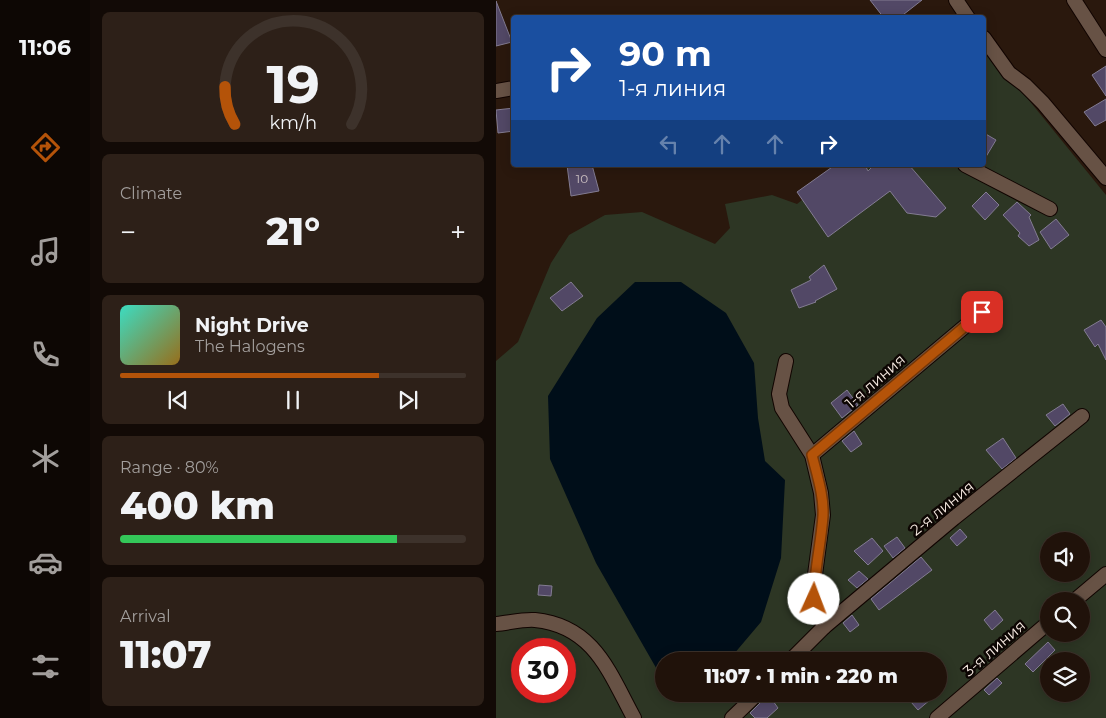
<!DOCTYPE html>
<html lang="en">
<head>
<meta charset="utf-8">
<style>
  body { margin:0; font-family:Montserrat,sans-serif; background:#2d2018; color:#f1f3f6; height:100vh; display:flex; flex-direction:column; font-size:19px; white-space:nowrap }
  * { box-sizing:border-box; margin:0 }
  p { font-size:16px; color:#a29e9c }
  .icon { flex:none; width:28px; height:28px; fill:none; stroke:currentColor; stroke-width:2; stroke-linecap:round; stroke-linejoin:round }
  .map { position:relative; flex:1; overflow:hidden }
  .side { display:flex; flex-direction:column; gap:12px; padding:12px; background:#120a06; width:406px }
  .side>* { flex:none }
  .guide { position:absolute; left:15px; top:15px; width:475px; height:152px; border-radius:5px; box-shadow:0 2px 12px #0003,0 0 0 1px #3d322b; background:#1a4fa0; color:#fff; overflow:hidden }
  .buttons { position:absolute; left:544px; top:532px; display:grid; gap:10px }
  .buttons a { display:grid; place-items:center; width:50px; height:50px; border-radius:50%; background:#20120a; box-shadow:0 2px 12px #0003,0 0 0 1px #3d322b; font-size:25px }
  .speed { position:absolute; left:15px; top:638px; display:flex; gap:10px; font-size:25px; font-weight:700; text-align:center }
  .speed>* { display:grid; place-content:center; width:65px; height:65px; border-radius:50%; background:#20120a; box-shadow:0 2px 12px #0003,0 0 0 1px #3d322b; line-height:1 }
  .speed .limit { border:8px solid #d22; background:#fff; color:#111 }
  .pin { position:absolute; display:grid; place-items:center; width:42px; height:42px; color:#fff; margin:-21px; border-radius:10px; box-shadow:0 2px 8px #0006 }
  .me { position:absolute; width:55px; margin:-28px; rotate:2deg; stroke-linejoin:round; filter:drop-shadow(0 0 4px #0008) }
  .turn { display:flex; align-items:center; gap:18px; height:105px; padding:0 25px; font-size:22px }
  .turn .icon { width:65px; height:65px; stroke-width:2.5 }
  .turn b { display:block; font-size:35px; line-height:42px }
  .lanes { display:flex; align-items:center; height:48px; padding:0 25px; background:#0003; justify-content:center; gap:25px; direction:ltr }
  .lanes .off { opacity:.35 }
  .big { font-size:38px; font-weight:800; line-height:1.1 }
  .side .card { flex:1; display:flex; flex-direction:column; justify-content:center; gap:8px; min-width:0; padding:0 18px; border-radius:8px; background:#2d2018 }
  .side .dial { align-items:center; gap:0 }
  .dial svg { height:130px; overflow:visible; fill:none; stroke:#3d322b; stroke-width:7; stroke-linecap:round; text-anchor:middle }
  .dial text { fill:#f1f3f6; stroke:none }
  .song { display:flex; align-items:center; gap:15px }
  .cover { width:60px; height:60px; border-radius:8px; background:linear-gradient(135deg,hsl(170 70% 55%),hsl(40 70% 35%)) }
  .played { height:5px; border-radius:2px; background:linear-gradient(90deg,#b45309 75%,#3d322b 75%) }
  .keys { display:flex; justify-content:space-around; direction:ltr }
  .heat { display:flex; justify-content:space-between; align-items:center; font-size:28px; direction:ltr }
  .charge { height:8px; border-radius:4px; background:linear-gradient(90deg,#34c759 80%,#3d322b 0) }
  .trip { position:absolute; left:159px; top:652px; width:292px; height:50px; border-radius:25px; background:#20120a; box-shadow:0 2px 12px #0003,0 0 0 1px #3d322b; font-weight:800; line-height:50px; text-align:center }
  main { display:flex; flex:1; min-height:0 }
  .tabs { display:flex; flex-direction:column; width:90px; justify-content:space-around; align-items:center; background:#0d0704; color:#a29e9c }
  .tabs .icon { width:35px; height:35px }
  .tabs .on { color:#b45309 }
  .tabs b { font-size:22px; color:#f1f3f6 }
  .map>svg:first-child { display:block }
  .green { fill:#2d3624; fill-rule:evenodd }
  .water { fill:#000e19 }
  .building { fill:#524866; stroke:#837c92 }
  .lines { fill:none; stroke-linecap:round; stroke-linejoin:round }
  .minor-casing { stroke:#110400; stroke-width:16 }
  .minor { stroke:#675245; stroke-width:14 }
  .route-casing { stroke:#753606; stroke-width:12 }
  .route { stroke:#b45309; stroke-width:9 }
  .labels { text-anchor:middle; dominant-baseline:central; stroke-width:5; stroke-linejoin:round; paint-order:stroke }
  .number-label { font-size:12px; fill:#cdc1c2 }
  .street-label { font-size:15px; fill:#f6e9e1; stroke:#0d0603 }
</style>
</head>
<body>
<main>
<nav class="tabs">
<b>11:06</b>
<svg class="icon on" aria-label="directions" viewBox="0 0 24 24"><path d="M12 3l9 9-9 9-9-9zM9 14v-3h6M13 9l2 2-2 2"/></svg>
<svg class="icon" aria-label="music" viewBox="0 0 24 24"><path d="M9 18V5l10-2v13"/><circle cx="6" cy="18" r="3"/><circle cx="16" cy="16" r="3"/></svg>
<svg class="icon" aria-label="phone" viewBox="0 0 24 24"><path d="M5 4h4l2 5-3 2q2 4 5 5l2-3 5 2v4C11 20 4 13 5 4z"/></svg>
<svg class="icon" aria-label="climate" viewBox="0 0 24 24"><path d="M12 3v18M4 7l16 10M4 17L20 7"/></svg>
<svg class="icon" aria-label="car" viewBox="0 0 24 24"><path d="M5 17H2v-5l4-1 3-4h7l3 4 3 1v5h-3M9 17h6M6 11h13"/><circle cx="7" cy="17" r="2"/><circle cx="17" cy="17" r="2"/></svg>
<svg class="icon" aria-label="filters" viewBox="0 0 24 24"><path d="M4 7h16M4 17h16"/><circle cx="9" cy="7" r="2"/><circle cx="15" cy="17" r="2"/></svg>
</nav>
<section class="side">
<div class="card dial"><svg viewBox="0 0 100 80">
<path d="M14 69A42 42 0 1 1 86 69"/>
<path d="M14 69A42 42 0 0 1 8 46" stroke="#b45309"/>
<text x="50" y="56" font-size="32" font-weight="700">19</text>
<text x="50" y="72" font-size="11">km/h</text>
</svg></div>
<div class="card"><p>Climate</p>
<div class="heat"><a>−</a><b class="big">21°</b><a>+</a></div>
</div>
<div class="card">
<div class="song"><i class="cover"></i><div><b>Night Drive</b><p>The Halogens</p></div></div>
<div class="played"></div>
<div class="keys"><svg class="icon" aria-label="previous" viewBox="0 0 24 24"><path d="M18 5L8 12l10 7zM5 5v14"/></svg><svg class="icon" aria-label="pause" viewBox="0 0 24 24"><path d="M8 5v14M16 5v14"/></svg><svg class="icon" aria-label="next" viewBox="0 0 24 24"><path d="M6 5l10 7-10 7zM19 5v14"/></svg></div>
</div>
<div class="card"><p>Range · 80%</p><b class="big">400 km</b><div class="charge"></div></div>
<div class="card"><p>Arrival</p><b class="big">11:07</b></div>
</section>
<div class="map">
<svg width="610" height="718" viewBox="0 0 610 718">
  <rect width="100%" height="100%" fill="#2a180d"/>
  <path class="green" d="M488 45 610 195V718H0V361L22 342 55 263 73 235 109 215 146 212 219 244 234 228 229 204 276 195 301 204 350 165H488ZM552 541H585V574H552ZM552 601H585V634H552ZM26 649H69V691H26ZM168 661H442V694H168ZM552 661H585V694H552Z"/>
  <polygon class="water" points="139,282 185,282 230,313 258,363 262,418 269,461 289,480 285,558 265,622 232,661 168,661 167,680 100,563 54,459 52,396 101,318"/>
  <g class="building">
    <polygon points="374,0 426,0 403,18 388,18"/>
    <polygon points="0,1 16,42 0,46"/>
    <polygon points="610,66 610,96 596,75"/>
    <polygon points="610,99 610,120 599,126 588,112"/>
    <polygon points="18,108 18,131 2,133 0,110"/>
    <polygon points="488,133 500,140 488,160"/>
    <polygon points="71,165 96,165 103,191 75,196"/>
    <polygon points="339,165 369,165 372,171 378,165 413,165 450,208 440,217 411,213 394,191 332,237 301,192"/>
    <polygon points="490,192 503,205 489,220 476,206"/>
    <polygon points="521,202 535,215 533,217 543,240 533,246 522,236 524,233 507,215"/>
    <polygon points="560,219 573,235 555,249 544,232"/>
    <polygon points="328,265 341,289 319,301 320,302 303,308 295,290 315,280 313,277"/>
    <polygon points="75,282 87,296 66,311 54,298"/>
    <polygon points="605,320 610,327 610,360 602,344 599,347 588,330"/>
    <polygon points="351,390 362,405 346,418 335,403"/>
    <polygon points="567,404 574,414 559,426 550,415"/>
    <polygon points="358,431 366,444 355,452 346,441"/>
    <polygon points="507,438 520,458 506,469 490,450"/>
    <polygon points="464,529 471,537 461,546 454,538"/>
    <polygon points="401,537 409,548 397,558 388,546"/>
    <polygon points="376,538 387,551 372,565 358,551"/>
    <polygon points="425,557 436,570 383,610 375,599"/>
    <polygon points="363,571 372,579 361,588 352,580"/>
    <polygon points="43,585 56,586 55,596 42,595"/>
    <polygon points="499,610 507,620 496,630 488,620"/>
    <polygon points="356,615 363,625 354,632 347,623"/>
    <polygon points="552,642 559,650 537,672 529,664"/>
    <polygon points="501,678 506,683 493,695 488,690"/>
    <polygon points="270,694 272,694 282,708 271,718 259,718 254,713 267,700"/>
    <polygon points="408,694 441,694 422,710"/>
  </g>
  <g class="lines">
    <g class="minor-casing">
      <g id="minor">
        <polyline points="460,0 472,18"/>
        <polyline points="578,0 610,50"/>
        <polyline points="488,38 513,73 529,85 547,103 610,178"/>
        <polyline points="0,91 18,88"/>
        <polyline points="469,165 554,209"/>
        <polyline points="290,361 283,394 286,408 316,455 325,493 327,515 318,582 318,599 328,627 294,661"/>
        <polyline points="316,455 486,312"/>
        <polyline points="578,601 610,574"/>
        <path d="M0 624C12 623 27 619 39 620 98 626 113 672 138 718"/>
        <polyline points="328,627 458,518 586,416"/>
        <polyline points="236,718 261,694"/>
        <polyline points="441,718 552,623"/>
      </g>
    </g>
    <use href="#minor" class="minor"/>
  </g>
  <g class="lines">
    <g class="route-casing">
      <path id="route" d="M318 599C318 571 325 544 327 516 328 496 321 475 316 455L486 312"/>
    </g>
    <use href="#route" class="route"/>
  </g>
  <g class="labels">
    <g class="number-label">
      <text x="86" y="178">10</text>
    </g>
    <g class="street-label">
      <text transform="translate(379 381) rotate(-41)">1-я линия</text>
      <text transform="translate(446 508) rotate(-39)">2-я линия</text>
      <text transform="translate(498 648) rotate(-41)">3-я линия</text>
    </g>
  </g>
</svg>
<div class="buttons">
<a><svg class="icon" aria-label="sound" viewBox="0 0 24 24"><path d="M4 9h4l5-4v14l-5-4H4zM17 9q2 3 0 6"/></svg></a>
<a><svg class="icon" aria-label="search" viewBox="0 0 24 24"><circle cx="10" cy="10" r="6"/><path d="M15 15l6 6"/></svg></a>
<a><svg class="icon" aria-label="layers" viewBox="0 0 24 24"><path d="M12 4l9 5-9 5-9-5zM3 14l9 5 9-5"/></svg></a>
</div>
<div class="speed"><div class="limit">30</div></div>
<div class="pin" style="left:486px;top:312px;background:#d93025"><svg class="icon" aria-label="arrive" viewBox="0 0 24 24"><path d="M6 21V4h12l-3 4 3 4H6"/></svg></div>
<svg class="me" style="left:318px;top:599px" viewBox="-20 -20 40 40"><circle r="19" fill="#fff"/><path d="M0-13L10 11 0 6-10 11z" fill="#b45309"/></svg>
<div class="trip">11:07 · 1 min · 220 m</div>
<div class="guide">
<div class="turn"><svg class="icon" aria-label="right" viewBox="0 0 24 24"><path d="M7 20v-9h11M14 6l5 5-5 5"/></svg><div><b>90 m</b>1-я линия</div></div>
<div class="lanes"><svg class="icon off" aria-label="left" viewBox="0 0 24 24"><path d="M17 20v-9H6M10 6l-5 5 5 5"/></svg><svg class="icon off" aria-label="ahead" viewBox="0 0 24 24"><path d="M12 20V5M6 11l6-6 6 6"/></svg><svg class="icon off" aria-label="ahead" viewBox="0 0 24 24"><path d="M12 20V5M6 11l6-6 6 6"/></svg><svg class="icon" aria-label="right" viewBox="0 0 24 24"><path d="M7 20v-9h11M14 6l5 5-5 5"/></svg></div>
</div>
</div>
</main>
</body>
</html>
